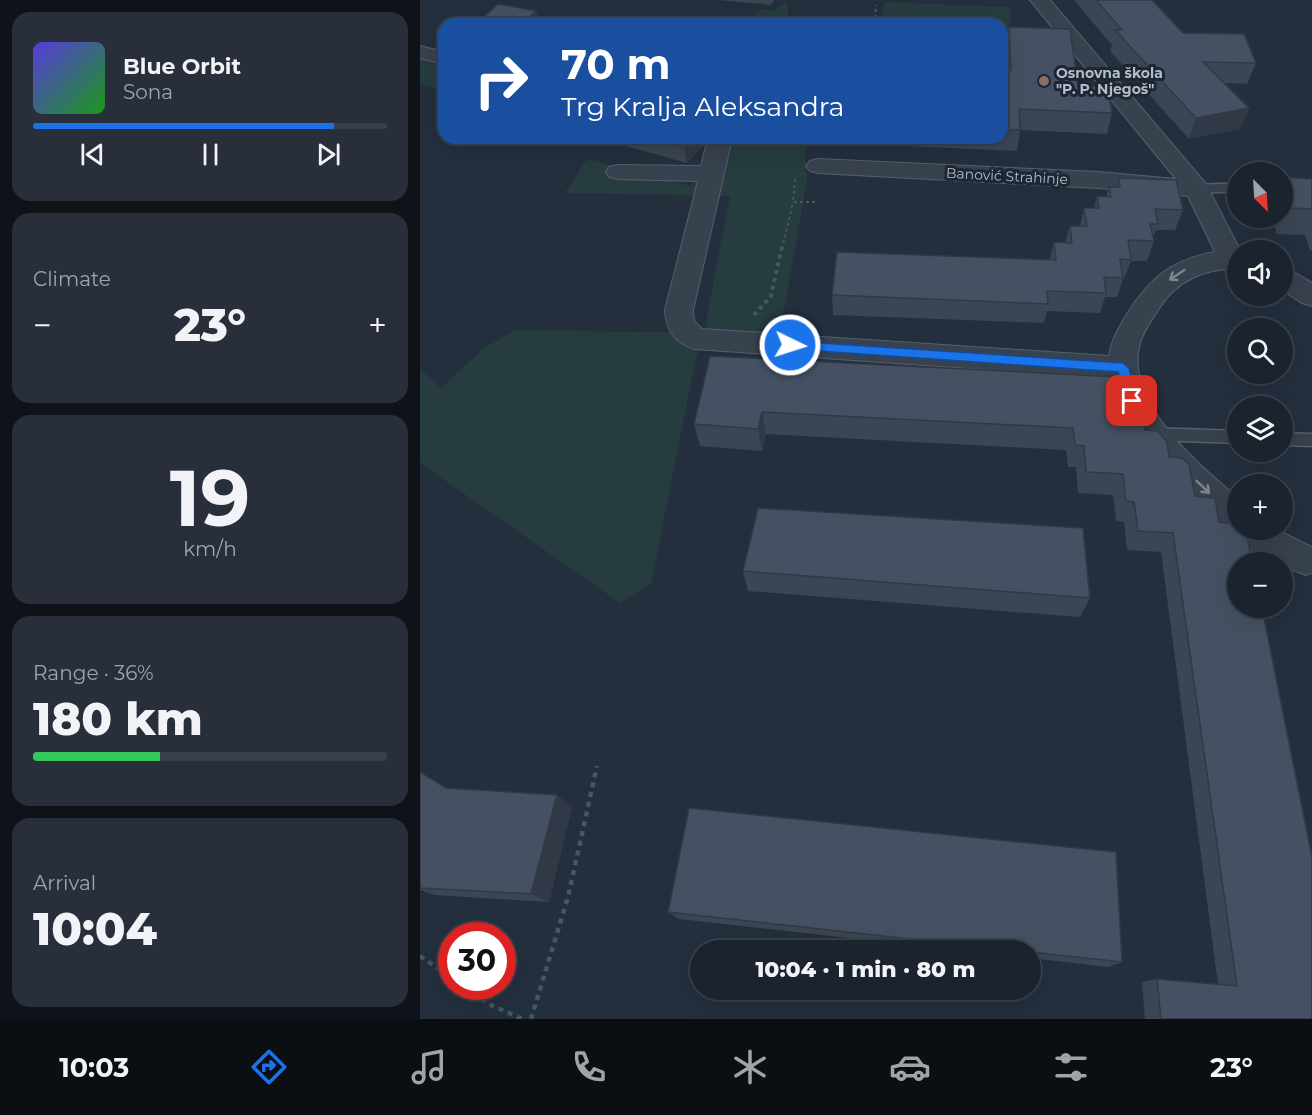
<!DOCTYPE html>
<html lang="en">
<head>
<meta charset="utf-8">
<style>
  body { margin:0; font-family:Montserrat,sans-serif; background:#282f3a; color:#f1f3f6; height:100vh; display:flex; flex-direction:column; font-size:22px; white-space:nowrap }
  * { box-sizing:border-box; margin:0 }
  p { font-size:20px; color:#a0a4aa }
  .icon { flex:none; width:33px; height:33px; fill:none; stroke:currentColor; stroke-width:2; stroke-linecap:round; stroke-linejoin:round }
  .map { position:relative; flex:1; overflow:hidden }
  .panel { display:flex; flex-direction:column; gap:12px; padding:12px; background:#0f1319; width:420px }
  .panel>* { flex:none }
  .guide { position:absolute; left:18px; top:18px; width:570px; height:126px; border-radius:18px; box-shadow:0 6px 24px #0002,0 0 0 2px #39404a; background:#1a4fa0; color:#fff; overflow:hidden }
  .needle { width:39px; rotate:156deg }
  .buttons { position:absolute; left:807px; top:162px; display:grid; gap:12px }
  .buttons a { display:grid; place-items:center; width:66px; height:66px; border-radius:50%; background:#1b232e; box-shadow:0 6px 24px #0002,0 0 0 2px #39404a; font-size:30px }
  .speed { position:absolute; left:18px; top:922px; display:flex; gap:12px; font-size:30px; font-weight:700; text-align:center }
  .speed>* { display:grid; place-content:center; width:78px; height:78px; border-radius:50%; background:#1b232e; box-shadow:0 6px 24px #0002,0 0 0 2px #39404a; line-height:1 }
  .speed .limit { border:9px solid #d22; background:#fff; color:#111 }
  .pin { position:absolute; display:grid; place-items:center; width:51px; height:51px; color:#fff; margin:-26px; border-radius:12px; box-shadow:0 3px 9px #0006 }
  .me { position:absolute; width:66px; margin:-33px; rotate:94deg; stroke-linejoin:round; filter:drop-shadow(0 0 4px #0008) }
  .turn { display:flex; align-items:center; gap:21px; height:126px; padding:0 24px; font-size:27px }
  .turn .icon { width:78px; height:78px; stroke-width:2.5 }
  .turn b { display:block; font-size:42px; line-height:51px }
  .big { font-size:45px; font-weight:800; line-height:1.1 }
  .panel .tile { flex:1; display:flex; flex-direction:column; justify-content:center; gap:9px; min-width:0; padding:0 21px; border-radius:18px; background:#282f3a }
  .panel .dial { align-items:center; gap:0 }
  .dial b { font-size:78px; line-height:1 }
  .song { display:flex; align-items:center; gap:18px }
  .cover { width:72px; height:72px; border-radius:9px; background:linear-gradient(135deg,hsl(250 70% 55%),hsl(120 70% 35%)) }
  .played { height:6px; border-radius:3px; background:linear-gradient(90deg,#1a73e8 85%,#39404a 85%) }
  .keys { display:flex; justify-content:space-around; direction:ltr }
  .heat { display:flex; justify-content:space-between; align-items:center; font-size:33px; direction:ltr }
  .charge { height:9px; border-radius:4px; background:linear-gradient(90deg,#34c759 36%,#39404a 0) }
  .trip { position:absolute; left:270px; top:940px; width:351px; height:60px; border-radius:30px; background:#1b232e; box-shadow:0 6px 24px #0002,0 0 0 2px #39404a; font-weight:800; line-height:60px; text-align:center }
  .menu { display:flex; height:96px; justify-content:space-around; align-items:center; background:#0b0e12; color:#a0a4aa }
  .menu .icon { width:42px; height:42px }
  .menu .current { color:#1a73e8 }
  .menu b { font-size:27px; color:#f1f3f6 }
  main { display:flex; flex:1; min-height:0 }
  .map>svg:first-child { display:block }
  .green { fill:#263c3f }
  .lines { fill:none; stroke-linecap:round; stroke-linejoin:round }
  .service-casing { stroke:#565f6c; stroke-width:3 }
  .minor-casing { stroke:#565f6c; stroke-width:2 }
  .path-far2 { stroke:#44595c; stroke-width:2; stroke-dasharray:3 3; stroke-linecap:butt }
  .path-far1 { stroke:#44595c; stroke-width:4; stroke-dasharray:4 4; stroke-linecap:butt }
  .path { stroke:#44595c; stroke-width:4.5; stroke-dasharray:5 5; stroke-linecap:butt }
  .service { fill:#38414e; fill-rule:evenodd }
  .minor { fill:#38414e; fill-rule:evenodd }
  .wall { fill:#3b4654 }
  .shaded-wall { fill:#303945 }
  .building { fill:#455162; stroke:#303945; stroke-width:1.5 }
  .oneway { stroke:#7c8592 }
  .route { fill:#1a73e8; stroke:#114b97; stroke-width:1.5 }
  .education-dot { fill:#8d6e63; stroke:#1d2633; stroke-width:2 }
  .labels { text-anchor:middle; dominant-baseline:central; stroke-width:6; stroke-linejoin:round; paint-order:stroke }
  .far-poi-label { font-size:14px; font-weight:bold; fill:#b4bcc9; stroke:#1d2633; text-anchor:start }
  .far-street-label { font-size:14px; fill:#b4bcc9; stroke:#1d2633 }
</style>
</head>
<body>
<main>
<section class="panel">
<div class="tile">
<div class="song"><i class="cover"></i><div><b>Blue Orbit</b><p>Sona</p></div></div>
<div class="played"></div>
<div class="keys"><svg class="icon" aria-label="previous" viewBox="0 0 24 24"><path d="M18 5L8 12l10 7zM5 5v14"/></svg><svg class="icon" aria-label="pause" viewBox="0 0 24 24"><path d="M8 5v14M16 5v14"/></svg><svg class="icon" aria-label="next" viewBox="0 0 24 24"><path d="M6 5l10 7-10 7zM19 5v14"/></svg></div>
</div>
<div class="tile"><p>Climate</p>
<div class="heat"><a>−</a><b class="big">23°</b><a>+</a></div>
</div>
<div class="tile dial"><b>19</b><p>km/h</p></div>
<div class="tile"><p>Range · 36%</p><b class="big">180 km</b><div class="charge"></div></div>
<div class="tile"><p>Arrival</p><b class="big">10:04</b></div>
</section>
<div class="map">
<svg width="892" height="1019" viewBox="0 0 892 1019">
  <rect width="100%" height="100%" fill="#242f3e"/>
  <g class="green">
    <polygon points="367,1 369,24 324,24 341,9 352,11"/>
    <polygon points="464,2 590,7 591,42 582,42 582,24 461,24"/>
    <polygon points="0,57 24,65 24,91 0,84"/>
    <polygon points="292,138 389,138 385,153 387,179 359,340 284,333 275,362 231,584 200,603 0,463 0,369 21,388 64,348 95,330 284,333 310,196 145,193 167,159 270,186 307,142"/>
  </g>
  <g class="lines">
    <g class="service-casing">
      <g id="service">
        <polygon points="818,183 818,191 777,193 771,189 777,185"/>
        <polygon points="732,428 818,431 818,443 732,440 727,438 724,434 727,430"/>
        <polygon points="862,433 892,434 892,446 862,445"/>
      </g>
    </g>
    <g class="minor-casing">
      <g id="minor">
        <path d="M610 0H630L786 184 820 250H818V269C786 268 757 280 740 307 733 318 723 331 720 343 703 402 778 464 818 498V530H857L892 547V573L886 575 862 566V562C844 562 821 546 813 530L806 528C761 487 705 440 690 378L275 349C255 343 246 331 245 310L278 181 198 179 189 177 186 172 189 167 198 165 281 166 288 138H312L273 310 274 321 282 329 689 356C691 340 699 328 707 314 731 277 751 260 795 252L768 196 678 188 398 173 390 171 386 166 390 161 398 159 678 172 756 179Z"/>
        <polygon points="0,46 24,52 24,64 0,58"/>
        <polygon points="862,268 872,271 892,283 892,306 882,303 862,290"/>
      </g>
    </g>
    <g class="path-far2">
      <polyline points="455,24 456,5"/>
      <polyline points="375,179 373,202 398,202"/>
      <polyline points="362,249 373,202"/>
    </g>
    <polyline class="path-far1" points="334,315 351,296 362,247"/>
    <g class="path">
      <polyline points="0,956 32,978"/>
      <polyline points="45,987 71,1005 102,1019"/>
      <polyline points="111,1019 148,897 177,766"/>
    </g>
    <use href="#service" class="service"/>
    <use href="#minor" class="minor"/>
  </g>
  <g class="wall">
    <polygon points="299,0 354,0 351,5"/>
    <polygon points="654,0 732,0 763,33 836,63 827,84 804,83 829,108 820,129 769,139 690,51 692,45"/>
    <polygon points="589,27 692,113 687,134 600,130 597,151 464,145 464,138 582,138 582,70 587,70 586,47"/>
    <polygon points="178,138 285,138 285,140 284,145 267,163"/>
    <polygon points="862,177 892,179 892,250 890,250 885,235 857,234 852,218 862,218"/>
    <polygon points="699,178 763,210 755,230 736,230 733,237 734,241 727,261 711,261 704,279 703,279 697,297 685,297 680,313 627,311 624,323 413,315 412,295 630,259 634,242 645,243 650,226 660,226 664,208 674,208 677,196 686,197 689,187 696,187"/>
    <polygon points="290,356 702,405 725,430 749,457 775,496 892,1019 725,1019 722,982 737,979 798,984 741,552 707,550 704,522 696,521 693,495 658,493 656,467 648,467 646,450 346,434 342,451 280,446 274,424"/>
    <polygon points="323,571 670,598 660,617 328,591"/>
    <polygon points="0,772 26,788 152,807 129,902 14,895 0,890"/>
    <polygon points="269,808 696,852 702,962 688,967 610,958 610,951 546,951 259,919 248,912"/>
  </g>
  <g class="shaded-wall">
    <polygon points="116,11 120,20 116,24 102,24"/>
    <polygon points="829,108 820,129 769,139 776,118"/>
    <polygon points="274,138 285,138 284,145 267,163 264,148"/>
    <polygon points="342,412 346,434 342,451 338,429"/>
    <polygon points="137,795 152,807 129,902 111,894"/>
  </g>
  <g class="building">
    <polygon points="676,0 732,0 763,33 824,34 836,63 783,62 829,108 776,118 695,30 702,30"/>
    <polygon points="78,4 116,11 102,24 56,24"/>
    <polygon points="589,27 650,29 658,86 688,87 692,113 599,109 600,130 582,130 582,70 591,70"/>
    <polygon points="228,138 274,138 264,148"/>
    <polygon points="862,177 892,179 892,209 871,208 862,184"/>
    <polygon points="699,178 756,180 763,210 735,209 738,224 730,224 734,241 708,240 711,260 700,259 703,278 684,277 686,293 627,291 628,304 412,295 417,252 636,260 634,242 652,243 650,226 667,226 664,208 679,208 677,196 691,197 689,187 700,187"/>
    <polygon points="290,356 698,377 702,405 719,406 725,430 738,431 747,442 749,457 762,458 769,464 775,496 795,498 799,522 818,524 818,530 826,530 832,562 818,562 818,608 842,608 892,857 892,1019 741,1019 737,979 817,986 753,533 718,531 714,502 706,501 703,474 666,472 664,446 655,445 653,428 342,412 338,429 274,424"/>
    <polygon points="338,508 663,528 670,598 323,571"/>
    <polygon points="0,772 26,788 137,795 111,894 0,888"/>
    <polygon points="269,808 696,852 702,962 610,952 610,951 598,951 248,912"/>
  </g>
  <defs><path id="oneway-shaft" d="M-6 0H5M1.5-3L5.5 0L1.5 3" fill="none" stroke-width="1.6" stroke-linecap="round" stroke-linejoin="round" transform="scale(1.5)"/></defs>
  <g class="oneway">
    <use href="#oneway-shaft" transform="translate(757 275) rotate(147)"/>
    <use href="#oneway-shaft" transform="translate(783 487) rotate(44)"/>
  </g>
  <polygon class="route" points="370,341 703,363 709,368 718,401 717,405 708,405 698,372 370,349 365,345"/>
  <circle class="education-dot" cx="624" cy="81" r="6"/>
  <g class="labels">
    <g class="far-poi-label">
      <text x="636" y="73">Osnovna škola<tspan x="636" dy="16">"P. P. Njegoš"</tspan></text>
    </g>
    <g class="far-street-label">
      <text transform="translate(587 176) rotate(3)">Banović Strahinje</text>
    </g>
  </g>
</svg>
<div class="buttons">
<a><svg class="needle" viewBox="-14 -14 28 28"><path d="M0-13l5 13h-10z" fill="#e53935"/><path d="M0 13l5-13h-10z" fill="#a0a4aa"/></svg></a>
<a><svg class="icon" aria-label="sound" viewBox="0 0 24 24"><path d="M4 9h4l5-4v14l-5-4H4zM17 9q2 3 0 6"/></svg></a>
<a><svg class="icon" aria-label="search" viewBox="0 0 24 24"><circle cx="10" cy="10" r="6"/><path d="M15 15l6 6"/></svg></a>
<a><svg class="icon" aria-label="layers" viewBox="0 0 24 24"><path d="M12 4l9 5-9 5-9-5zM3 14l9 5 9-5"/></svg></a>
<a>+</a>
<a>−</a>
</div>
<div class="speed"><div class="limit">30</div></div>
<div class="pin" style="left:712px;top:401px;background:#d93025"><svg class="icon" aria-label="arrive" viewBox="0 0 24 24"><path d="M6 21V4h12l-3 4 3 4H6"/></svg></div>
<svg class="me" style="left:370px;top:345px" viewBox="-20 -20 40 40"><circle r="17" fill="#1a73e8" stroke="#fff" stroke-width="3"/><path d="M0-11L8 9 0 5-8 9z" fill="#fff"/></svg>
<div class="trip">10:04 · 1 min · 80 m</div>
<div class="guide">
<div class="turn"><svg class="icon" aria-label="right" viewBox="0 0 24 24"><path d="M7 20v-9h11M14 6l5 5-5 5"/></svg><div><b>70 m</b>Trg Kralja Aleksandra</div></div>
</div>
</div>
</main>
<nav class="menu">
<b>10:03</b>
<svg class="icon current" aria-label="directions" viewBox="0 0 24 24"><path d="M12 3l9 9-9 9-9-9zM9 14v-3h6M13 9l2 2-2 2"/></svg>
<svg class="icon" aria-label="music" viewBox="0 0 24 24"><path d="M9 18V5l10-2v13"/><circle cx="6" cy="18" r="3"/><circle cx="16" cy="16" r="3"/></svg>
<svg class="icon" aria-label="phone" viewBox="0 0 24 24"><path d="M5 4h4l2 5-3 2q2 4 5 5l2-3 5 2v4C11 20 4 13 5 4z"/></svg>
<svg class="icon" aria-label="climate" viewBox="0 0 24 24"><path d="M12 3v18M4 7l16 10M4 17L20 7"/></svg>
<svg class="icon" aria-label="car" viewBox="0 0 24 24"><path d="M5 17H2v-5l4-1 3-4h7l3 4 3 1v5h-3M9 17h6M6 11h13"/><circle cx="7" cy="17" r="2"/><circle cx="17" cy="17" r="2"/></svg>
<svg class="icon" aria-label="filters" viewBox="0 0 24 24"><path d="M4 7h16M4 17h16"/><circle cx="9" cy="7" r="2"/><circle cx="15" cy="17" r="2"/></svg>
<b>23°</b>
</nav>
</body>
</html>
